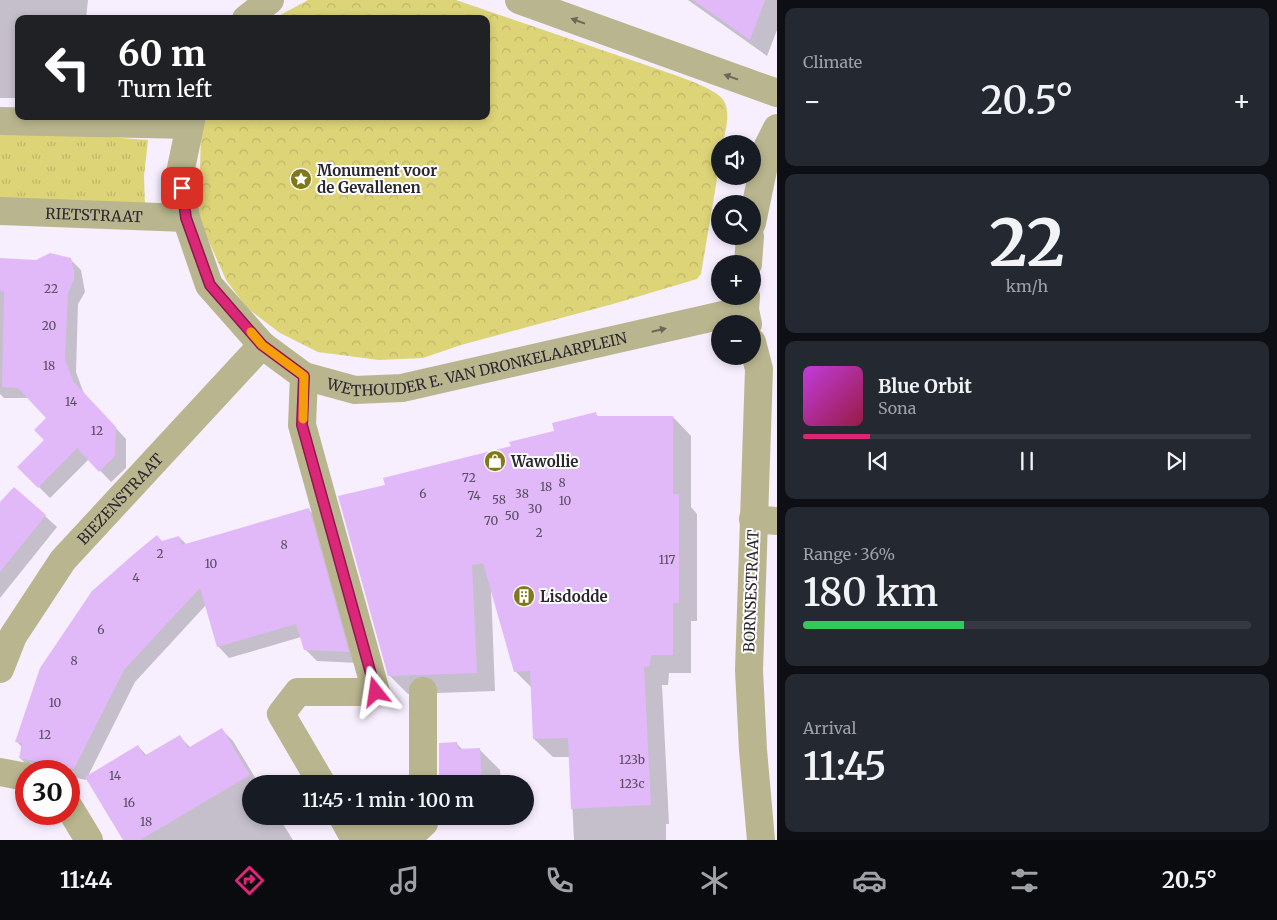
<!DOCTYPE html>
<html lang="en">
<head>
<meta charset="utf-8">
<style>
  body { margin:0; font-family:Merriweather,serif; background:#242831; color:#f1f3f6; height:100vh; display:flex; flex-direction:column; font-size:19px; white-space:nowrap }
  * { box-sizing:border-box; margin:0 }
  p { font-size:16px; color:#9ea1a6 }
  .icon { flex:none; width:28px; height:28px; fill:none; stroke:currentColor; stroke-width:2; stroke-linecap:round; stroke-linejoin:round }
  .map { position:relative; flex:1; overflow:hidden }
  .side { display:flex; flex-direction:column; gap:8px; padding:8px; background:#0d0f14; width:500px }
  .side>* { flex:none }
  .top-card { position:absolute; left:15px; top:15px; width:475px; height:105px; border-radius:10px; box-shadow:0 2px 8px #0003; background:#202124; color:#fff; overflow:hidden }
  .tools { position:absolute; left:711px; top:135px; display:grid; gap:10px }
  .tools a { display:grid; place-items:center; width:50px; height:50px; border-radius:50%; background:#171b24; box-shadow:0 2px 8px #0003; font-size:25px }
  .speed { position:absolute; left:15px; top:760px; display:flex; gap:10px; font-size:25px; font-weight:700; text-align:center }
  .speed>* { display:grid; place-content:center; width:65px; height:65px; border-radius:50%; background:#171b24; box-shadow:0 2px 8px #0003; line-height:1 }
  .speed .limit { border:8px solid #d22; background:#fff; color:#111 }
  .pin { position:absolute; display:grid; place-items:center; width:42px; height:42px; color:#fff; margin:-21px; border-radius:10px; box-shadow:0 2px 8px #0006 }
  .me { position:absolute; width:55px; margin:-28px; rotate:345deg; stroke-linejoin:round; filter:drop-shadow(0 0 4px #0008) }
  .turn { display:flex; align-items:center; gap:18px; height:105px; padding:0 20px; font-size:22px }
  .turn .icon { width:65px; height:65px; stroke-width:2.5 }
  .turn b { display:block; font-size:35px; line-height:42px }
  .big { font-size:38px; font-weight:600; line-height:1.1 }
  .side .card { flex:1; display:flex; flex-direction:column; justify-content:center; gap:8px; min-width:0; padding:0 18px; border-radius:10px; background:#242831 }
  .side .dial { align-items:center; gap:0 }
  .dial b { font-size:65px; line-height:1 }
  .song { display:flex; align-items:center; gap:15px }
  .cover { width:60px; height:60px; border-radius:8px; background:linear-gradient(135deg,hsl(290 70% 55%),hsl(340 70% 35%)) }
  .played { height:5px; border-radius:2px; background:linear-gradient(90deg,#db2777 15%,#363941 15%) }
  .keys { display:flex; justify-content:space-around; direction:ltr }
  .heat { display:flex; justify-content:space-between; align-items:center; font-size:28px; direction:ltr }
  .charge { height:8px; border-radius:4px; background:linear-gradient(90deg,#34c759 36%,#363941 0) }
  .trip { position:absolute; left:242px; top:775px; width:292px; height:50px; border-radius:25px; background:#171b24; box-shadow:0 2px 8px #0003; font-weight:600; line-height:50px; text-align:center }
  .menu { display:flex; height:80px; justify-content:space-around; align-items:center; background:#090b0e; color:#9ea1a6 }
  .menu .icon { width:35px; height:35px }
  .menu .current { color:#db2777 }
  .menu b { font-size:22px; color:#f1f3f6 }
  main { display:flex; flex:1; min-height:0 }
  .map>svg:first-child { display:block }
  .grass { fill:url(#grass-tufts) }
  .park { fill:url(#park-crowns) }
  .shadow { fill:#0003 }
  .building { fill:#e1b9f9 }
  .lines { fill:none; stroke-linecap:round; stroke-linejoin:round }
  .minor { stroke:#b9b58e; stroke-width:28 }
  .tertiary { stroke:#b9b58e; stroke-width:28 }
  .oneway { fill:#6b675a }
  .route-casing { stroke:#8e194d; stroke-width:12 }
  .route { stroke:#db2777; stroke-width:9 }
  .slow { stroke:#f59e0b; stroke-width:9 }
  .labels { text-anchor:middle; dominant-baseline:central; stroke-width:4; stroke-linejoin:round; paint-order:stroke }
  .number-label { font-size:12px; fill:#594c62 }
  .poi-label { font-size:15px; font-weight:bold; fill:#2c272f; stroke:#fff; text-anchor:start }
  .street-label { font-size:15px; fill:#2c272f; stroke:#fff }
</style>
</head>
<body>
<main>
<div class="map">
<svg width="777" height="840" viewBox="0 0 777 840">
  <defs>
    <pattern id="grass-tufts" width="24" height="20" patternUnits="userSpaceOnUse" patternTransform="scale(1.25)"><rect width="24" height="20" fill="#ddd478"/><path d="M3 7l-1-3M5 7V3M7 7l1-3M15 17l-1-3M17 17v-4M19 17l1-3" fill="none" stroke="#beb668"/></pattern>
    <pattern id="park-crowns" width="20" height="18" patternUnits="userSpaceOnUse" patternTransform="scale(1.25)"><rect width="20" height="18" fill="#ddd478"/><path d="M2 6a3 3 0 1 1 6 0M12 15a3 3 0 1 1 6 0" fill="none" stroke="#beb668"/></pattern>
  </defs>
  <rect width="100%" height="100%" fill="#f7eefe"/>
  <polygon class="grass" points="0,132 70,134 148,140 144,176 145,208 0,198"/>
  <path class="park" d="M308 0H456L672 74C685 79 717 89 724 101 731 113 725 132 723 144H720V161L701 274 697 279 613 304 461 345 423 358 379 360 318 352 280 333 247 308 226 280 199 219 201 125 205 116H486V19H273Z"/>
  <g class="shadow">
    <polygon points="0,0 88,0 86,19 19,19 19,98 0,98"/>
    <polygon points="688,0 777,0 777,30 767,56"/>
    <polygon points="70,259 81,270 85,292 78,304 76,372 84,394 126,439 126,468 111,482 89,459 50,498 19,467 45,440 50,420 29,398 4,398 0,394 0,260 36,261"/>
    <polygon points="595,414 599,417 673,417 691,436 691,507 697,514 697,621 691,621 691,673 669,673 668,685 662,685 669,824 666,824 666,840 574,840 570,757 553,757 534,739 532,688 515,671 491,589 495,691 408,694 389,675 386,486 512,447 555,432"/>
    <polygon points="0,503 45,516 57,527 0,598"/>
    <polygon points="309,510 320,521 359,663 317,661 305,649 301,637 229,658 218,646 206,605 135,682 86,780 69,776 69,771 32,770 20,758 22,747 17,742 162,542 179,537 187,545"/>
    <polygon points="222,730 233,741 259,784 251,784 251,816 278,816 293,840 124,840 138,746 147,756 180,737 191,748"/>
    <polygon points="440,744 457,744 463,750 480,750 500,770 501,784 439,784"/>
  </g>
  <g class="building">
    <polygon points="693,0 765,0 750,40"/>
    <polygon points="50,253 71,258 74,271 74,280 68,293 65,359 73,381 116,427 115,456 99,472 77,448 38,488 17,467 44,440 34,430 46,418 18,388 2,387 4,291 0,291 0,258 36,260"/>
    <polygon points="596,412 597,416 673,416 673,494 679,494 679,603 673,603 673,655 651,655 650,666 644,667 651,805 571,809 568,738 533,739 530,671 514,672 483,563 472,565 477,673 388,676 338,496 385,485 383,478 511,446 509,442 554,431 552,423"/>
    <polygon points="14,487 46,515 0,572 0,502"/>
    <polygon points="309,508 349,652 304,650 296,624 217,647 200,588 124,670 74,769 19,758 22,743 15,742 40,668 92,591 134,554 157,535 162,541 179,536 182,545"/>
    <polygon points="222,728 250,775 140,840 123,840 85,777 138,745 144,756 180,735 188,748"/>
    <polygon points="457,742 458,749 480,748 482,784 439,784 439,743"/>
  </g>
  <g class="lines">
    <g class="minor">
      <polyline points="519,0 777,93"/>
      <polyline points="246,19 270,0"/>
      <path id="s1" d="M192 116 180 173 186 218 209 285 262 345 304 376 355 390 402 388 745 310"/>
      <polyline points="0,121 189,125"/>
      <path id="s2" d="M0 211 186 218"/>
      <polyline points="304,376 302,425 376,692 298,692 281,714 322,784"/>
      <path id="s3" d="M0 669 13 636 63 560 262 345"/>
      <polyline points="423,691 423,784"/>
      <polyline points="0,772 26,777"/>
      <polyline points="69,807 89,840"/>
      <polyline points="342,816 353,836 411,835 424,823 424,816"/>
    </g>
    <g class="tertiary">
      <polyline points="752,223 768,146 777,128"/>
      <polyline points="748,264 750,236"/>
      <polyline points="746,296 745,310 748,324"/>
      <polyline points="752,342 759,369 749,670 753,750 761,840"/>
      <polyline points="753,519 777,521"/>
    </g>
  </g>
  <defs><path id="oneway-solid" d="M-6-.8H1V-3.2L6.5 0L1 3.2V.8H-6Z" transform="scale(1.25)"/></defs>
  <g class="oneway">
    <use href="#oneway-solid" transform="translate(578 21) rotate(-160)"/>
    <use href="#oneway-solid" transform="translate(731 77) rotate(-160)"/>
    <use href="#oneway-solid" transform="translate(659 330) rotate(-13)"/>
  </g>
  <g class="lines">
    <g class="route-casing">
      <polyline id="route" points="182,188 186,218 210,285 262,345 304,376 302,425 376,692"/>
    </g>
    <use href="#route" class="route"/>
    <polyline class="slow" points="251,332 262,345 304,376 303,419"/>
  </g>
  <defs>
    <g id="sight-disc" transform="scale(1.125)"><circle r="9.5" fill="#81781c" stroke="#fff"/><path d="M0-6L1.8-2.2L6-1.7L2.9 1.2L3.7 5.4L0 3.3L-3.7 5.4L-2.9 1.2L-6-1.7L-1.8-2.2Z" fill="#fff"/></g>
    <g id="shop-disc" transform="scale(1.125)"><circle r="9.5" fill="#81781c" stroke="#fff"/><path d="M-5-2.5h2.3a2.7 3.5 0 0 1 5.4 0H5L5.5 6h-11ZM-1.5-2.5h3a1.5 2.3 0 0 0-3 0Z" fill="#fff"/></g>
    <g id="building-disc" transform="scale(1.125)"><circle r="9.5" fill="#81781c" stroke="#fff"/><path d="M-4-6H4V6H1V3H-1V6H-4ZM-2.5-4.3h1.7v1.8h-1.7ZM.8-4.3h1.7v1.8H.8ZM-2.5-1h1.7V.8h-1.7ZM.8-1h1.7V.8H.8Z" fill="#fff"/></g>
  </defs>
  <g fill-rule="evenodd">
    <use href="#sight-disc" x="301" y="179"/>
    <use href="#shop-disc" x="495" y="461"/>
    <use href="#building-disc" x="524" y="596"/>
  </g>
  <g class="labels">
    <g class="number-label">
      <text x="51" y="288">22</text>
      <text x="49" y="325">20</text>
      <text x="49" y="365">18</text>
      <text x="71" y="401">14</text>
      <text x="97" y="430">12</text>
      <text x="469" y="477">72</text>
      <text x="562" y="482">8</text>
      <text x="546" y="486">18</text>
      <text x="423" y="493">6</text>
      <text x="522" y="493">38</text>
      <text x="474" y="495">74</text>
      <text x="499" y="499">58</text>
      <text x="565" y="500">10</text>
      <text x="535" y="508">30</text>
      <text x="512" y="515">50</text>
      <text x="491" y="520">70</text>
      <text x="539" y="532">2</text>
      <text x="284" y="544">8</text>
      <text x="160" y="553">2</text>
      <text x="667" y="559">117</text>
      <text x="211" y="563">10</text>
      <text x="136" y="577">4</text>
      <text x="101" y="629">6</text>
      <text x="74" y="660">8</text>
      <text x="55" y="702">10</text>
      <text x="45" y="734">12</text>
      <text x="632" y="759">123b</text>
      <text x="115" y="775">14</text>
      <text x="632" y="783">123c</text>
      <text x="129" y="802">16</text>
      <text x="146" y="821">18</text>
    </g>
    <g class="poi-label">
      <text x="317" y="170">Monument voor<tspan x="317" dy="17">de Gevallenen</tspan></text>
      <text x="511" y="461">Wawollie</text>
      <text x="540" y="596">Lisdodde</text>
    </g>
    <g class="street-label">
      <text stroke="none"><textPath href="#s2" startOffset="94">RIETSTRAAT</textPath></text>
      <text stroke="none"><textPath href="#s1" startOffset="484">WETHOUDER E. VAN DRONKELAARPLEIN</textPath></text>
      <text stroke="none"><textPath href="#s3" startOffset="210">BIEZENSTRAAT</textPath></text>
      <text transform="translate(751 591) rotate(-88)">BORNSESTRAAT</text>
    </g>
  </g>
</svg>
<div class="tools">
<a><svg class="icon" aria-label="sound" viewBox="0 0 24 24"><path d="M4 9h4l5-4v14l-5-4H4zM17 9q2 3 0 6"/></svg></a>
<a><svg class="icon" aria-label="search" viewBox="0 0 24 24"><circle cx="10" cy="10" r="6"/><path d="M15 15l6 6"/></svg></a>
<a>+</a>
<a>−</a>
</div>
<div class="speed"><div class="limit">30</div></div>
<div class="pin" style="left:182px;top:188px;background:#d93025"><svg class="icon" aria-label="arrive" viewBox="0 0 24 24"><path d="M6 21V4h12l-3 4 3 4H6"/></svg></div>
<svg class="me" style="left:376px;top:692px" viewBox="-20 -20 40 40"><path d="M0-17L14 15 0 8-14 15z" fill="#db2777" stroke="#fff" stroke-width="4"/></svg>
<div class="trip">11:45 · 1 min · 100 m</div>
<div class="top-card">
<div class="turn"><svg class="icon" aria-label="left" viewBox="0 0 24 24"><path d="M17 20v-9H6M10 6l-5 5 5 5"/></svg><div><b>60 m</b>Turn left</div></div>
</div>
</div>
<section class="side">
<div class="card"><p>Climate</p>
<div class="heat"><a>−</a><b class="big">20.5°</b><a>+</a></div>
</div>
<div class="card dial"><b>22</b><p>km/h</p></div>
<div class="card">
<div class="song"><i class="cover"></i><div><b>Blue Orbit</b><p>Sona</p></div></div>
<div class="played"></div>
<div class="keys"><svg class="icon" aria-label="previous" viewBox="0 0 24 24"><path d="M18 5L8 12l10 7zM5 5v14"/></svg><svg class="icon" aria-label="pause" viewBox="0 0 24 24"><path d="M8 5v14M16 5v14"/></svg><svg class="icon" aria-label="next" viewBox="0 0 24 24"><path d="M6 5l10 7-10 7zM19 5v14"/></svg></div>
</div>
<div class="card"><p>Range · 36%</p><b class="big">180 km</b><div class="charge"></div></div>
<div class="card"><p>Arrival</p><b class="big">11:45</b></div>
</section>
</main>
<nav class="menu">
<b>11:44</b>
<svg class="icon current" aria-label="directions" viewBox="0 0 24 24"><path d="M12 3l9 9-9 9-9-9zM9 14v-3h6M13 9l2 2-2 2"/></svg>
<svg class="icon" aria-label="music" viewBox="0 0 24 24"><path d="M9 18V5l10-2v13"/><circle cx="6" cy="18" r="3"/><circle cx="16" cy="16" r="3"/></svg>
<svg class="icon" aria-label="phone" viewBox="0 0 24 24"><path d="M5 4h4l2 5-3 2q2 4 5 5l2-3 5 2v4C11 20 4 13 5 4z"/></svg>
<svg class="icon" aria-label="climate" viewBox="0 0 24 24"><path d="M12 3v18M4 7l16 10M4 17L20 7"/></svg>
<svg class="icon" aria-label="car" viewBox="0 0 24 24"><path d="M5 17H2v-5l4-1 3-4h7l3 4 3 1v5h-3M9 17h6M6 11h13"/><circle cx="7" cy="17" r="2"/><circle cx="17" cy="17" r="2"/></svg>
<svg class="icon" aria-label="filters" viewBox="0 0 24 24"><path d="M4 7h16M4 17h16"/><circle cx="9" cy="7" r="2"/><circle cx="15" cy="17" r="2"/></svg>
<b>20.5°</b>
</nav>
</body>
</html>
